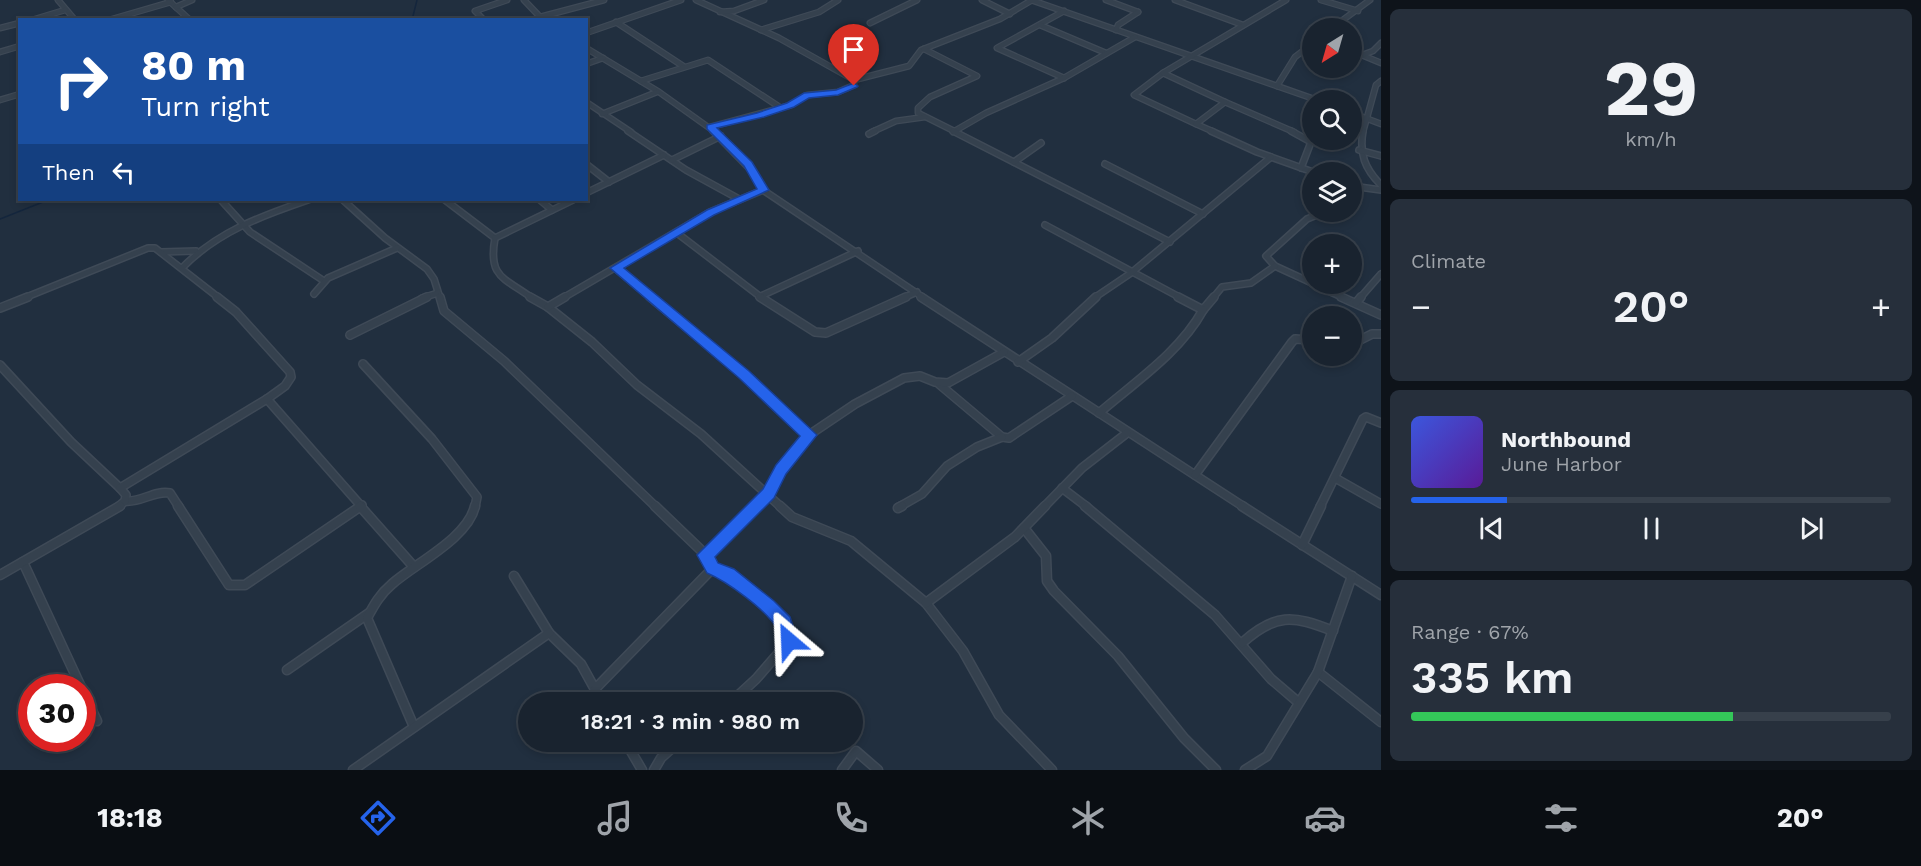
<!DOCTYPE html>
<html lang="en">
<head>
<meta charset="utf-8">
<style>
  body { margin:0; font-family:"Work Sans",sans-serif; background:#262f3b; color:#f1f3f6; height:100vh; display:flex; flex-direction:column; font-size:22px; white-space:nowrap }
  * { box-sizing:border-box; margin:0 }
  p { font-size:20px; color:#9fa4aa }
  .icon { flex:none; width:33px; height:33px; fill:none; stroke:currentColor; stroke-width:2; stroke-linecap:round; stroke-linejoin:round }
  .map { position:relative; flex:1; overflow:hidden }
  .panel { display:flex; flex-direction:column; gap:9px; padding:9px; background:#0e131a; width:540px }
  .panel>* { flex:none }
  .banner { position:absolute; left:18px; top:18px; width:570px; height:183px; border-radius:0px; box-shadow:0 3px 9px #0003,0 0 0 2px #37404b; background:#1a4fa0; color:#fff; overflow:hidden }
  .needle { width:39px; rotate:217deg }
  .fabs { position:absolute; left:1302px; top:18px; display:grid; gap:12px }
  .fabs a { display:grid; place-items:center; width:60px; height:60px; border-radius:50%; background:#19232f; box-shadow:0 3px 9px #0003,0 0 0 2px #37404b; font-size:30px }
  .speed { position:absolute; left:18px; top:674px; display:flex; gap:12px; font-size:30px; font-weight:700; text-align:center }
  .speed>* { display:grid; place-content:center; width:78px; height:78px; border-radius:50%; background:#19232f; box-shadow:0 3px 9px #0003,0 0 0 2px #37404b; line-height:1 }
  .speed .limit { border:9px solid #d22; background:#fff; color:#111 }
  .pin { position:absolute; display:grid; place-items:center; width:51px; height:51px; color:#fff; margin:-62px -26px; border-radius:50% 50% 50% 0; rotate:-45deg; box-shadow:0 0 6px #0007 }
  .pin .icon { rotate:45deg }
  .me { position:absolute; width:66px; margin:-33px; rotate:334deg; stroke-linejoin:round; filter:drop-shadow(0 0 4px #0008) }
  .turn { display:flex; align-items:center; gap:21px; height:126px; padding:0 24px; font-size:27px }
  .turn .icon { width:78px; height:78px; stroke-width:2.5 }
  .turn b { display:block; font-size:42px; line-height:51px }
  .then { display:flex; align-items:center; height:57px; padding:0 24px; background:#0003; gap:12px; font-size:22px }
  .big { font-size:45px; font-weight:600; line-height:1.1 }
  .panel .widget { flex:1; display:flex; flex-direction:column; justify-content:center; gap:9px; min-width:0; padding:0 21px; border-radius:9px; background:#262f3b }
  .panel .dial { align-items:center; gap:0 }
  .dial b { font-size:78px; line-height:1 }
  .song { display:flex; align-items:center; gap:18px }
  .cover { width:72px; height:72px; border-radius:9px; background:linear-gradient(135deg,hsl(230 70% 55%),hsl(270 70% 35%)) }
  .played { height:6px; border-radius:3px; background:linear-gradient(90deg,#2563eb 20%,#37404b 20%) }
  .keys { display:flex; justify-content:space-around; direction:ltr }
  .heat { display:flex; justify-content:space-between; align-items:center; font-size:33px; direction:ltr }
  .charge { height:9px; border-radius:4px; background:linear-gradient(90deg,#34c759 67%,#37404b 0) }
  .trip { position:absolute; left:518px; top:692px; width:345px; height:60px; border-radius:30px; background:#19232f; box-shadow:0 3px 9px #0003,0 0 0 2px #37404b; font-weight:600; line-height:60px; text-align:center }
  .tab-bar { display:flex; height:96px; justify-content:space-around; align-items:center; background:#0a0e13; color:#9fa4aa }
  .tab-bar .icon { width:42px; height:42px }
  .tab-bar .on { color:#2563eb }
  .tab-bar b { font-size:27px; color:#f1f3f6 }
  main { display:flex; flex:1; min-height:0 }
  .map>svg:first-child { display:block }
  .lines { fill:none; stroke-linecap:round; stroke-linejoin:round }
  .stream { stroke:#14263d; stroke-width:1.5 }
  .minor-far3-casing { stroke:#3f4a57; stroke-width:7 }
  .minor-far2-casing { stroke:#3f4a57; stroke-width:8 }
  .minor-far1-casing { stroke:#3f4a57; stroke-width:10 }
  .minor-casing { stroke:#3f4a57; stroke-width:11 }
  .minor-far3 { stroke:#35414e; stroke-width:4.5 }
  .minor-far2 { stroke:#35414e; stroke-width:5 }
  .minor-far1 { stroke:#35414e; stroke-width:7 }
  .minor { stroke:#35414e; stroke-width:8 }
  .route { fill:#2563eb; stroke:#184099; stroke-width:1.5 }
</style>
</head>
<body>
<main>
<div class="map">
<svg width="1381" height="770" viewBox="0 0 1381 770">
  <rect width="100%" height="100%" fill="#212f3f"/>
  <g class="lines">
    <g class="stream">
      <polyline points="412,20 417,0"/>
      <polyline points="0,219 48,200"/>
    </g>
    <g class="minor-far3-casing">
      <g id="minor-far3">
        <polyline points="58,0 75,20"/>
        <polyline points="168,0 190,20"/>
        <polyline points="524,0 543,20"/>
        <polyline points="696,0 779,38 854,80 909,66 921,50 1000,19 1032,0"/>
        <polyline points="982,0 1010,14"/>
        <polyline points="1031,0 1317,100"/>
        <polyline points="1106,0 1138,12"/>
        <polyline points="1175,0 1243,25"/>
        <polyline points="1321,0 1358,11"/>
        <polyline points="176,7 192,0"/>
        <polyline points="1064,11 997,48 1064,78"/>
        <polyline points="720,12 734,11 764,0"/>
        <polyline points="540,17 604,0"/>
        <polyline points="32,20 65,10"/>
        <polyline points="109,20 171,2"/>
        <polyline points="484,20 475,11 507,0"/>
        <polyline points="616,22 683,66"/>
        <polyline points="870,23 917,0"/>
        <polyline points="1040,25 1106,53"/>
        <polyline points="0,28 20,23"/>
        <polyline points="1332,28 1370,0"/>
        <polyline points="761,30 819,12 838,0"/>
        <polyline points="1116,30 1118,25 1138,12"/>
        <polyline points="586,33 681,0"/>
        <polyline points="586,48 659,92 715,132"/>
        <polyline points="924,49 977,76 930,97 918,108 918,113 956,132"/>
        <polyline points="1352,51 1381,63"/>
        <polyline points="0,52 20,46"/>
        <polyline points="1362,55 1373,51 1381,43"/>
        <polyline points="586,64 603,58"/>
        <polyline points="1163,73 1134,95 1196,124"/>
        <polyline points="641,81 708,60 781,108"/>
        <polyline points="1277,86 1295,57 1312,44"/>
        <polyline points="0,100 20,94"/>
        <polyline points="586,102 631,132"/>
        <polyline points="1225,102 1294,132"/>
        <polyline points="1352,113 1381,124"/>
        <polyline points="602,114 657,92"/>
        <polyline points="710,127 791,105 807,95 838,92 854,85 854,80"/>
        <polyline points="872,132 896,121 925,117"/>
        <polyline points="953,132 986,113 1064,78 1135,37"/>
        <polyline points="1214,132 1196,124 1225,102 1163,73 1286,0"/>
        <polyline points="1363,132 1376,85 1381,81"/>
      </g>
    </g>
    <g class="minor-far2-casing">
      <g id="minor-far2">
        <polyline points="628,131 686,170 739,199"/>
        <polyline points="713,131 750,169 763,190 924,298"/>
        <polyline points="953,131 1170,242"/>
        <polyline points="1211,131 1257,152 1313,172"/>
        <polyline points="1291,131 1311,142 1301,168"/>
        <path d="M1363 131C1359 154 1365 169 1381 185"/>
        <polyline points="869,134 875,131"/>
        <polyline points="1359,150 1381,156"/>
        <polyline points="672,160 721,136"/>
        <polyline points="1014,162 1041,143"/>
        <polyline points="586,164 609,182"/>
        <polyline points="1105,164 1203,214"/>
        <polyline points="1352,186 1381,190"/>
        <polyline points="586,193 664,155"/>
        <polyline points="221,200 250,232 324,281"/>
        <polyline points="343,200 385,238 427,269 434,279 440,298"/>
        <path d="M445 200 495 238C488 277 503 277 532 298"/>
        <polyline points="540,200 552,210"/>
        <polyline points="1045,225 1181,298"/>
        <polyline points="677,233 762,298"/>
        <polyline points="495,238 573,200"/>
        <polyline points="161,252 196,251"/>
        <path d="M182 268C217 232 261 216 308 200"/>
        <polyline points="615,268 651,298"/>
        <polyline points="1312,283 1275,266 1266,256 1307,219 1324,212"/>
        <polyline points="1313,284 1344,298"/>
        <polyline points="314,294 328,278 397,248"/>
        <polyline points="759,297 858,251"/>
        <polyline points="24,298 148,248 155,248 219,298"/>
        <polyline points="422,298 438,293"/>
        <polyline points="563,298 710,212 763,190"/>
        <polyline points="903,298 917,292"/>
        <polyline points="1094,298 1131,273 1271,157"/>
        <polyline points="1213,298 1222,287 1251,283 1275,266"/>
        <polyline points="1360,298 1381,274"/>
      </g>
    </g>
    <g class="minor-far1-casing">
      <g id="minor-far1">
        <polyline points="440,297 444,311 504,361 656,507"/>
        <polyline points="530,297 548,307 592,342 637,385 701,434 781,507"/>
        <polyline points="650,297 744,375 809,435"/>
        <polyline points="760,297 815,332 826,333 906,297"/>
        <polyline points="921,297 1244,507"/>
        <polyline points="1341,297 1381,315"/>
        <polyline points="1356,303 1361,297"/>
        <polyline points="548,307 565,297"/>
        <polyline points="0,308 28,297"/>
        <polyline points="1203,310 1214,297"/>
        <polyline points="350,335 427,297"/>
        <polyline points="1352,344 1372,334 1381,334"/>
        <polyline points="1018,362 1052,338 1096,297"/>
        <polyline points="363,364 432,439 477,497 475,507"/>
        <polyline points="0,365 71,442 120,488"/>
        <polyline points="939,384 1002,437 1009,438 1072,396"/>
        <polyline points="267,399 362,507"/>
        <path d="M1099 413C1135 382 1180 352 1203 310L1178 297"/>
        <polyline points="1195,475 1292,342 1295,339 1312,340"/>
        <polyline points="1337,479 1381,504"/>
        <polyline points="1062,488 1087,507"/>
        <path d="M125 501C141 503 154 490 170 493L179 507"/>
        <polyline points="118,507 125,501 126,495 120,488 267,399 285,386 291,377 290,372 236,312 217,297"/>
        <polyline points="359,507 362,505"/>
        <polyline points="755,507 769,494 781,469 809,435 855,404 904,378 920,376 935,382 948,383 1004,352"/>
        <polyline points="899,507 922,494 947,466 977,447 1002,437"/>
        <polyline points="1044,507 1082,468 1127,433"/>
        <polyline points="1320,507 1363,419 1366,417 1381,423"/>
      </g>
    </g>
    <g class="minor-casing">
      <g id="minor">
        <polyline points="178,506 229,585 245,585 361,506"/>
        <polyline points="360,506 414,567"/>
        <polyline points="780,506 792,517 851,541 926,603 963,651 999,715 1052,770"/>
        <polyline points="1085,506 1215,615 1271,679 1298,702"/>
        <polyline points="1242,506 1381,595"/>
        <polyline points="898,508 902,506"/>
        <polyline points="1024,528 1046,556 1047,581 1054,591 1118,656 1184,738 1216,770"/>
        <polyline points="1302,545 1321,506"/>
        <polyline points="706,555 757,506"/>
        <polyline points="23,562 81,687"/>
        <path d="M713 568C745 583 779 606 789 641L756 679 731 702"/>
        <polyline points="0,575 120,506"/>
        <polyline points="514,576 549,633 581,664 602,702"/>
        <polyline points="926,603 1015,537 1045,506"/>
        <path d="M1242 643C1275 613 1293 615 1333 631"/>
        <polyline points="287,670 369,613"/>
        <polyline points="1318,672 1381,722"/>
        <polyline points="595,689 713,568 706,555 655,506"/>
        <polyline points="82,690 97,721"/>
        <path d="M414 727 367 618C374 605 380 594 392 584 416 563 468 538 475 506"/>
        <polyline points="625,741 642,770"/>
        <polyline points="353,770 549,633"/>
        <polyline points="654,770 661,758 680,741"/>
        <polyline points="842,770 856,751 878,770"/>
        <polyline points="1245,770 1267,756 1318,672 1352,576"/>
      </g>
    </g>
    <use href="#minor-far3" class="minor-far3"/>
    <use href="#minor-far2" class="minor-far2"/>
    <use href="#minor-far1" class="minor-far1"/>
    <use href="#minor" class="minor"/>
  </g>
  <path class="route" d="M854 83 858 86 857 87 838 95 809 98 794 107 764 117 717 128 752 162 769 190 714 215 624 268 749 371 817 435 786 474 774 498 715 557 718 563 734 569 774 601 790 617 798 641 795 647 789 650 783 647C780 641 779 635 777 629 767 610 726 581 707 573L697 555 763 489 776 465 800 436 739 378 610 268 707 210 757 189 744 166 707 129V125L757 113 787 103 804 93 836 90Z"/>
</svg>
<div class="fabs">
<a><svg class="needle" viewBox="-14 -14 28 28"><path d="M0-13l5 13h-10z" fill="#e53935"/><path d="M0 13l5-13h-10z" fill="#9fa4aa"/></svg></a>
<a><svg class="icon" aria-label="search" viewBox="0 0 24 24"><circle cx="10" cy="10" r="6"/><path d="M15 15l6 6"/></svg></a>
<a><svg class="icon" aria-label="layers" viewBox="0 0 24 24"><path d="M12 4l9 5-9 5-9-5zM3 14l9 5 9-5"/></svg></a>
<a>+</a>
<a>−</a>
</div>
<div class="speed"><div class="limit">30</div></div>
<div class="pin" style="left:854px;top:86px;background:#d93025"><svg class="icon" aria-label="arrive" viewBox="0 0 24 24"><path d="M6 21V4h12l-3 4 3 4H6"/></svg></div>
<svg class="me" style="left:789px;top:641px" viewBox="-20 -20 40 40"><path d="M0-17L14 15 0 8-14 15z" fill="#2563eb" stroke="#fff" stroke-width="4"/></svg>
<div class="trip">18:21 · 3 min · 980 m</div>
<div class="banner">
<div class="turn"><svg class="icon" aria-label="right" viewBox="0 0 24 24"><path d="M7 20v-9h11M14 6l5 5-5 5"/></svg><div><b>80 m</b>Turn right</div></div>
<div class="then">Then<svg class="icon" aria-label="left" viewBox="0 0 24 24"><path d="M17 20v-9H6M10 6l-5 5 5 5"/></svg></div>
</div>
</div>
<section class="panel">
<div class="widget dial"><b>29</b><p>km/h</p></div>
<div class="widget"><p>Climate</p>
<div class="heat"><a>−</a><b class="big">20°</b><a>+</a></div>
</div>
<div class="widget">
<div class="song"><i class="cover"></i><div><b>Northbound</b><p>June Harbor</p></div></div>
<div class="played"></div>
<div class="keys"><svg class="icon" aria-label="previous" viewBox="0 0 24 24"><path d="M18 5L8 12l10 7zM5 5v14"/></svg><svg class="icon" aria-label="pause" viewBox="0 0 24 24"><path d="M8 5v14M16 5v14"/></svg><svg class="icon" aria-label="next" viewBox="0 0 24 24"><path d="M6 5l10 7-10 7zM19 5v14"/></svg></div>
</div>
<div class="widget"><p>Range · 67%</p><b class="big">335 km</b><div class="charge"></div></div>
</section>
</main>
<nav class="tab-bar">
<b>18:18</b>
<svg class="icon on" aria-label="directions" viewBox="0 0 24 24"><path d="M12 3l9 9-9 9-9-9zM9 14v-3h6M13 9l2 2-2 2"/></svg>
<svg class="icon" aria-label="music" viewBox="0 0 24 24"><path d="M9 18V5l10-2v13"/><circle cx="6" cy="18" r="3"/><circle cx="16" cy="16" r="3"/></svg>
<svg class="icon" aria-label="phone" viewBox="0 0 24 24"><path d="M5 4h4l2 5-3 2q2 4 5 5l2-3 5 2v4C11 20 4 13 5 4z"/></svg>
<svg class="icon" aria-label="climate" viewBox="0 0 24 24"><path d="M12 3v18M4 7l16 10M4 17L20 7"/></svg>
<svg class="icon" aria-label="car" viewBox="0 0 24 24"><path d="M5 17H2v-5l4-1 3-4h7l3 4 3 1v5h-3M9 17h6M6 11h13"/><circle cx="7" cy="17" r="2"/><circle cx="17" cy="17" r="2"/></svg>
<svg class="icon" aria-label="filters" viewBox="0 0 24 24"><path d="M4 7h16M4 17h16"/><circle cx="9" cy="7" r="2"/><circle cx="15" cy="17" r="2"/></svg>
<b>20°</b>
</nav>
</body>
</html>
